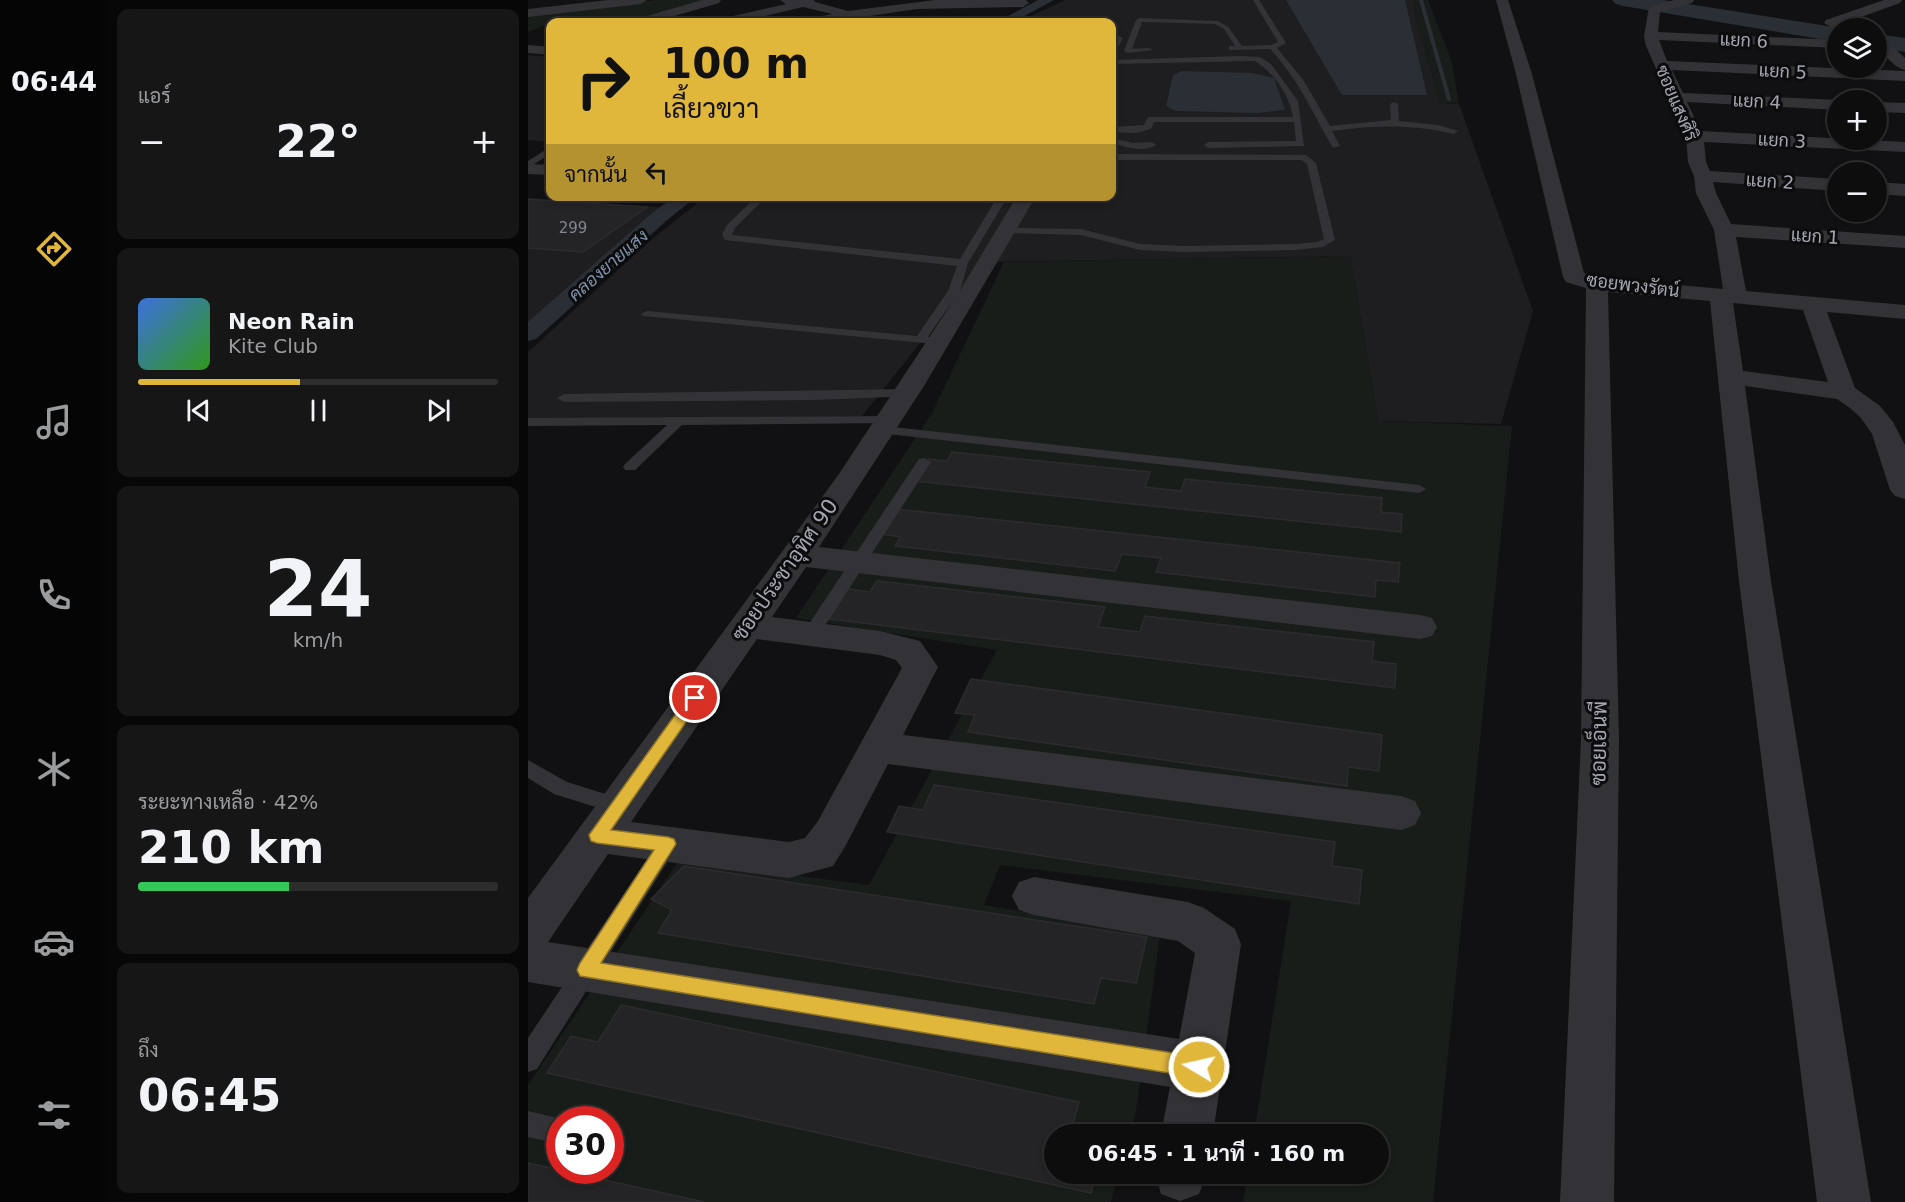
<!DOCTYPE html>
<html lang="th">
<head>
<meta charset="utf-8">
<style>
  body { margin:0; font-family:"DejaVu Sans",Sarabun,sans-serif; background:#161617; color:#f1f3f6; height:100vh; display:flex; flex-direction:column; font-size:22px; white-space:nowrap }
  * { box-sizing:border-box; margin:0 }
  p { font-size:20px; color:#9a9c9e }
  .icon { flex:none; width:33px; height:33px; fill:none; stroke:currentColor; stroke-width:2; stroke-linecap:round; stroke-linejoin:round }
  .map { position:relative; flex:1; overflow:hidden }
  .panel { display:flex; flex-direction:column; gap:9px; padding:9px; background:#070708; width:420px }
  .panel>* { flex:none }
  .guide { position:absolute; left:18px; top:18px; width:570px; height:183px; border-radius:12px; box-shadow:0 3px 9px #0003,0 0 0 2px #2d2d2e; background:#e1b73b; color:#111; overflow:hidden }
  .tools { position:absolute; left:1299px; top:18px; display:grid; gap:12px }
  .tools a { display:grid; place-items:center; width:60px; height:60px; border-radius:50%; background:#0d0d0e; box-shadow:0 3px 9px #0003,0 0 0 2px #2d2d2e; font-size:30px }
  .speed { position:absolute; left:18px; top:1106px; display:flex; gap:12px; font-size:30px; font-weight:700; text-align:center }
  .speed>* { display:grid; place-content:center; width:78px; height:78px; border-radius:50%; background:#0d0d0e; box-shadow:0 3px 9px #0003,0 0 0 2px #2d2d2e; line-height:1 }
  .speed .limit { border:9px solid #d22; background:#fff; color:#111 }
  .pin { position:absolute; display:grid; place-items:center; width:51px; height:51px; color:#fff; margin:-26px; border:3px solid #fff; border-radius:50%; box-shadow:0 2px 6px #0007 }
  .me { position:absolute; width:66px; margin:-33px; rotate:279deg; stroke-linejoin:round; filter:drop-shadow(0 0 4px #0008) }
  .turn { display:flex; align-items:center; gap:21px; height:126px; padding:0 18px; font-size:27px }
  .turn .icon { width:78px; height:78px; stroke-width:2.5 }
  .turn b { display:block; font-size:42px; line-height:51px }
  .then { display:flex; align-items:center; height:57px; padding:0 18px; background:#0003; gap:12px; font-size:22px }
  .big { font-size:45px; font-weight:700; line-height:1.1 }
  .panel .card { flex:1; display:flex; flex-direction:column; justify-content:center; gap:9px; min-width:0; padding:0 21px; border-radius:12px; background:#161617 }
  .panel .dial { align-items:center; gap:0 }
  .dial b { font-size:78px; line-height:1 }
  .song { display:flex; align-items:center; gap:18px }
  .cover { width:72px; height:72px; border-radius:9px; background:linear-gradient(135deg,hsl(220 70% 55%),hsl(110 70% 35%)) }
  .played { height:6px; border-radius:3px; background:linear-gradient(90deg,#e1b73b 45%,#2d2d2e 45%) }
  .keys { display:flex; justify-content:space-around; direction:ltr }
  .heat { display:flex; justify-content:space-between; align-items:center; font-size:33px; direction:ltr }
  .charge { height:9px; border-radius:4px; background:linear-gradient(90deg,#34c759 42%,#2d2d2e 0) }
  .trip { position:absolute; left:516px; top:1124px; width:345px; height:60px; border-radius:30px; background:#0d0d0e; box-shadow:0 3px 9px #0003,0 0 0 2px #2d2d2e; font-weight:700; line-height:60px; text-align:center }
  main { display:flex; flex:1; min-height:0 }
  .dock { display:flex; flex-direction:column; width:108px; justify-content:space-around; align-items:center; background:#050506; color:#9a9c9e }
  .dock .icon { width:42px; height:42px }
  .dock .current { color:#e1b73b }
  .dock b { font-size:27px; color:#f1f3f6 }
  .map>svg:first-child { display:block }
  .built { fill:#1e1d1f }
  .green { fill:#181d19; fill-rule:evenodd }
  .water { fill:#292f35 }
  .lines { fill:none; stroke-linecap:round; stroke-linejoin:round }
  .stream { stroke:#292f35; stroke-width:4 }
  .canal { fill:#292f35; fill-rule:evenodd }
  .river { fill:#292f35; fill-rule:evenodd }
  .building { fill:#242426; stroke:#2c2b2e; stroke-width:1.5 }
  .lane { fill:#333337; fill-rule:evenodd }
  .street { fill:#333337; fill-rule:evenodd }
  .route { fill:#e1b73b; stroke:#927726; stroke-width:1.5 }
  .labels { text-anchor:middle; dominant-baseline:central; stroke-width:6; stroke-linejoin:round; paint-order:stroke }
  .far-number-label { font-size:15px; fill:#83868e }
  .far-street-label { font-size:18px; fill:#a4a7b2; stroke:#0c0c0d }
  .far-water-label { font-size:18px; font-style:italic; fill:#7d91ab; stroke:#0c0c0d }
  .street-label { font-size:21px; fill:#a4a7b2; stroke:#0c0c0d }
</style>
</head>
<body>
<main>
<nav class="dock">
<b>06:44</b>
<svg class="icon current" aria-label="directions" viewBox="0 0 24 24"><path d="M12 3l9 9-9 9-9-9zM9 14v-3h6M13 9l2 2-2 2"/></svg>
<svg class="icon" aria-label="music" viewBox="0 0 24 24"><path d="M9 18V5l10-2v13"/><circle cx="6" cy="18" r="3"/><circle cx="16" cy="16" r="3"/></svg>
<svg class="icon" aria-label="phone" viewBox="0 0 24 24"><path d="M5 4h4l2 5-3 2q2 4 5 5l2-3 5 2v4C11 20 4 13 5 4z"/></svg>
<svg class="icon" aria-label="climate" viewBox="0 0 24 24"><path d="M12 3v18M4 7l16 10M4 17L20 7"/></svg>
<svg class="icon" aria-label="car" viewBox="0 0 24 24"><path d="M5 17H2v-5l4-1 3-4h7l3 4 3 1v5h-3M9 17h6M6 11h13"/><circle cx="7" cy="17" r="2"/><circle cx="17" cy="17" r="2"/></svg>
<svg class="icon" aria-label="filters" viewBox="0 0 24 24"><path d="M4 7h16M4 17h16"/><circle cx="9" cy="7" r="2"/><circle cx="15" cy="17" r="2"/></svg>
</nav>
<section class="panel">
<div class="card"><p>แอร์</p>
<div class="heat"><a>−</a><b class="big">22°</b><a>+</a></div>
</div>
<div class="card">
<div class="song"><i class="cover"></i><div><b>Neon Rain</b><p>Kite Club</p></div></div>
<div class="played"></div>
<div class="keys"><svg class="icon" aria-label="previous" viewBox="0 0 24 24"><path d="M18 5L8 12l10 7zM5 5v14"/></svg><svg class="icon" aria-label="pause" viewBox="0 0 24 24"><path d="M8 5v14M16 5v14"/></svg><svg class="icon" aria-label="next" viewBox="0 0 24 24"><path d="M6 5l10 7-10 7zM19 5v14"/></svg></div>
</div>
<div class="card dial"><b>24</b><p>km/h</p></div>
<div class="card"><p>ระยะทางเหลือ · 42%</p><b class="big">210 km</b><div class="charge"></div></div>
<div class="card"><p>ถึง</p><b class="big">06:45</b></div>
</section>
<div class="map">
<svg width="1377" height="1202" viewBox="0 0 1377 1202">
  <rect width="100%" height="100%" fill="#111113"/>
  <g class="built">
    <polygon points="537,0 886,0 887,14 912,103 931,104 1005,311 973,424 850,421 822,256 452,262 421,307 334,416 0,420 0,352 124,239 177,197 584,196 584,22 490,22"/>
    <polygon points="0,55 22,57 22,142 0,140"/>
    <polygon points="0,199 133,207 0,323"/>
  </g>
  <g class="green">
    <polygon points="128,0 178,0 114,18 31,19 0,32 0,16"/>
    <polygon points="886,0 900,0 924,62 931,104 912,103 887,14"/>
    <path d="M822 256 850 421 984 426 905 1202H715L720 1173H850V1134H726L763 901 472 865 456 905 632 935 608 1111 602 1134H526V1173H591L583 1202H0V1085L151 860 341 885 469 650 268 618 404 413 476 262ZM32 1119H82V1170H32Z"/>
  </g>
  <g class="water">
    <polygon points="758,0 877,0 899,95 814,95"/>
    <polygon points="654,71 724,73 746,78 757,110 729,113 648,111 638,106 645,75"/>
  </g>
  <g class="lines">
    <polyline class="stream" points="893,0 921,99"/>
    <g class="canal">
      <polygon points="510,0 526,0 485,22 469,22"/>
      <polygon points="147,196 169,196 138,221 8,339 0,341 0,322 124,213"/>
    </g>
    <g class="river">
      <polygon points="1084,0 1135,0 1312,28 1310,28 1310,42 1095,6 1088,4"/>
      <polygon points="1348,34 1377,38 1377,52 1348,48"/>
    </g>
  </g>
  <g class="building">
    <polygon points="0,199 119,207 55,252 0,248"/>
    <polygon points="424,452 622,472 617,487 653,491 657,479 854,498 853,512 874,514 873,532 385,481 400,459 419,461"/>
    <polygon points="368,509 872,563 870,582 848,580 847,597 628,572 633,558 594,554 587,571 367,546 373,537 352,534"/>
    <polygon points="349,581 577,607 570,627 612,632 617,616 846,642 844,661 868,664 867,688 301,619 320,589 342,592"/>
    <polygon points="443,679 854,735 851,771 820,767 819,786 440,732 447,715 427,713"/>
    <polygon points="406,785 807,842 804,866 834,870 831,904 359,832 371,806 395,810"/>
    <polygon points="156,866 619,937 608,983 573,978 566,1004 130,933 144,910 123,899"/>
    <polygon points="93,1005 551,1102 542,1134 526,1134 526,1173 568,1173 563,1193 19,1073 43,1036 70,1042"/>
    <polygon points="0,1163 176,1202 0,1202"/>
  </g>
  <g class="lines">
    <g class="lane">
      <path d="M725 0H731L758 43 749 48 776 81 802 126 863 120 862 104 866 102 870 104 871 121 910 125 930 131 926 134C885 124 846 125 804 131L812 146 805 148C785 114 770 78 742 49L701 50V46H707L696 29 687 24 614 22 604 49 621 48 625 50 600 53 596 51 608 20 611 18 690 21 700 27 714 46 743 45 750 42Z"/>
      <path d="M712 56 732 57 743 64 770 101 776 146 680 148 676 145 680 142 768 141 766 122H626L623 129 608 133 584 132V127L616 125 620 117H765C762 96 746 73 727 61L584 64V60Z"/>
      <path d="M584 138 605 143 624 142 628 145C616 153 597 147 584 143Z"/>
      <polygon points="22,147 22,154 0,168 0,161"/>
      <polygon points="584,154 778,155 788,163 807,240 795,247 767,250 656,252 612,250 553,235 476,233 476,229 480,228 553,229 612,244 656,246 767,244 789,242 796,239 779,164 773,160 584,160"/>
      <polygon points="229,196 239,196 207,228 204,235 432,259 470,196 480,196 440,263 432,291 435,317 429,321 425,319 422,305 400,337 417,339 417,345 115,316 113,314 119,311 389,336 420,291 429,266 197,240 194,235 199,225"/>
      <polygon points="381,389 386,390 387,393 386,396 284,400 36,402 29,398 36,394"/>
      <polygon points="363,416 368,417 370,420 368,423 154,425 107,470 97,470 95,467 97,464 139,425 0,426 0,418"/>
      <polygon points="356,426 891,485 898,489 891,493 351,433 349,430 351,427"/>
      <polygon points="396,458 403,462 289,638 277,638 274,634 277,630 391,459"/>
      <polygon points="0,760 39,782 97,800 100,806 97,812 90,814 26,794 0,778"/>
      <polygon points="140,835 147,838 150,844 147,850 9,1069 0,1072 0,1038 133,838"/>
      <polygon points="0,1111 34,1119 32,1119 32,1144 0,1137"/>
    </g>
    <g class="street">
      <polygon points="80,0 119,0 113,4 0,17 0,9"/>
      <polygon points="174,0 193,0 191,3 126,22 107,22 109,19"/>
      <polygon points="252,0 286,0 287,2 320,11 407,0 498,0 501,3 495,7 389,9 301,22 279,22 280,19 304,14 275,7 212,22 190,22 192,19 258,4"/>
      <path d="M968 0H980L1004 74 1056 273 1071 278 1195 289 1186 230 1168 193 1166 176 1160 162 1158 136 1118 46 1116 36 1121 7 1146 0H1166L1164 3 1132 12 1130 32 1310 40V48L1131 40 1139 61 1377 71V81L1144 70 1155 93 1311 100H1310V110L1159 102 1173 131 1377 142V152L1176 142 1178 162 1182 171 1310 179V191L1185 182 1188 193 1203 224 1377 236V248L1208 237 1218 291 1377 305V319L1299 312 1327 388 1352 406 1365 422 1377 445V499L1367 496 1362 490 1344 434 1333 418 1322 408 1309 399 1217 386 1243 581 1343 1202H1289L1211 581 1182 301 1080 292 1091 739 1086 1202H1032L1053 739 1058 288 1038 282 1035 277 988 74ZM1205 303 1275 310 1300 382 1215 371Z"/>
      <polygon points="1356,0 1374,0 1372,3 1308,26 1303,27 1296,23 1298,20"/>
      <polygon points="588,34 595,38 589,49 584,50 584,35"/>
      <path d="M1348 43 1366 48 1377 58V70C1366 68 1360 55 1348 52Z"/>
      <polygon points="0,45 22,47 22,55 0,53"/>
      <polygon points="1348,102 1377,103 1377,113 1348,112"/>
      <polygon points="0,164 22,165 22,175 0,174"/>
      <polygon points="1348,182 1377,184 1377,196 1348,194"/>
      <path d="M489 196H508L396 386 291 547 892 615 904 618 909 627 904 636 892 639 278 567 244 617 352 631 392 641 410 667 375 735 873 796 887 801 893 813 887 825 873 830 360 764 318 845 305 866 261 878 80 854 20 942 651 1039 667 953 650 941 506 915 491 910 484 896 491 882 506 877 660 902 676 908 707 929 713 944 685 1134H633L642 1087 0 982V898L311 474 431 292ZM229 639 352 655 368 660 374 668 290 821 277 838 261 842 103 822Z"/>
      <polygon points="627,1173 679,1173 671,1194 652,1201 633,1194"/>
    </g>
  </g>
  <polygon class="route" points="167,692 172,694 175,698 172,702 83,830 140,837 146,839 148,844 73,963 671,1057 678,1060 681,1067 678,1075 671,1078 52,976 49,970 52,963 126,850 69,843 63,841 61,835 162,694"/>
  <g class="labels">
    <g class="far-number-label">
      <text x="45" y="228">299</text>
    </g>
    <g class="far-street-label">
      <text transform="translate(1216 40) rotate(3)">แยก 6</text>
      <text transform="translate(1255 71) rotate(3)">แยก 5</text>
      <text transform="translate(1229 101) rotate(3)">แยก 4</text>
      <text transform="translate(1149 103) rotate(67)">ซอยแสงศิริ</text>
      <text transform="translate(1254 140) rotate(3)">แยก 3</text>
      <text transform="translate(1242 181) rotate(4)">แยก 2</text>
      <text transform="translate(1287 236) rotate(4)">แยก 1</text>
      <text transform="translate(1105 285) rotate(7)">ซอยพวงรัตน์</text>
    </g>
    <g class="far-water-label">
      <text transform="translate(80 265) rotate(-41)">คลองยายแสง</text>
    </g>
    <g class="street-label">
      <text transform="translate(257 570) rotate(-55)">ซอยประชาอุทิศ 90</text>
      <text transform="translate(1071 743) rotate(-89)">ซอยเอ็นพี</text>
    </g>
  </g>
</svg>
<div class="tools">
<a><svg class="icon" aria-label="layers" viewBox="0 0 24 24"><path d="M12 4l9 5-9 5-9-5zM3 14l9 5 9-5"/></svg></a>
<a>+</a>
<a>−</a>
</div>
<div class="speed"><div class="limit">30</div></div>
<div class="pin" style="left:167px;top:698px;background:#d93025"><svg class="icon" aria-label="arrive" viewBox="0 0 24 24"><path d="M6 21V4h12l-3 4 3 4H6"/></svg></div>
<svg class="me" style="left:671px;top:1067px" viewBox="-20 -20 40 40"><circle r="17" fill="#e1b73b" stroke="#fff" stroke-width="3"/><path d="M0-11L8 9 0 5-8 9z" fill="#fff"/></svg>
<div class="trip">06:45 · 1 นาที · 160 m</div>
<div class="guide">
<div class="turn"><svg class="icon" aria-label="right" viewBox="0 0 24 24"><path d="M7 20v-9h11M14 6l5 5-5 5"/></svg><div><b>100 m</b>เลี้ยวขวา</div></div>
<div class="then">จากนั้น<svg class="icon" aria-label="left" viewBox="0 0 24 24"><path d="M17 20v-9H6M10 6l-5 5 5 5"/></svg></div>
</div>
</div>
</main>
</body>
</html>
